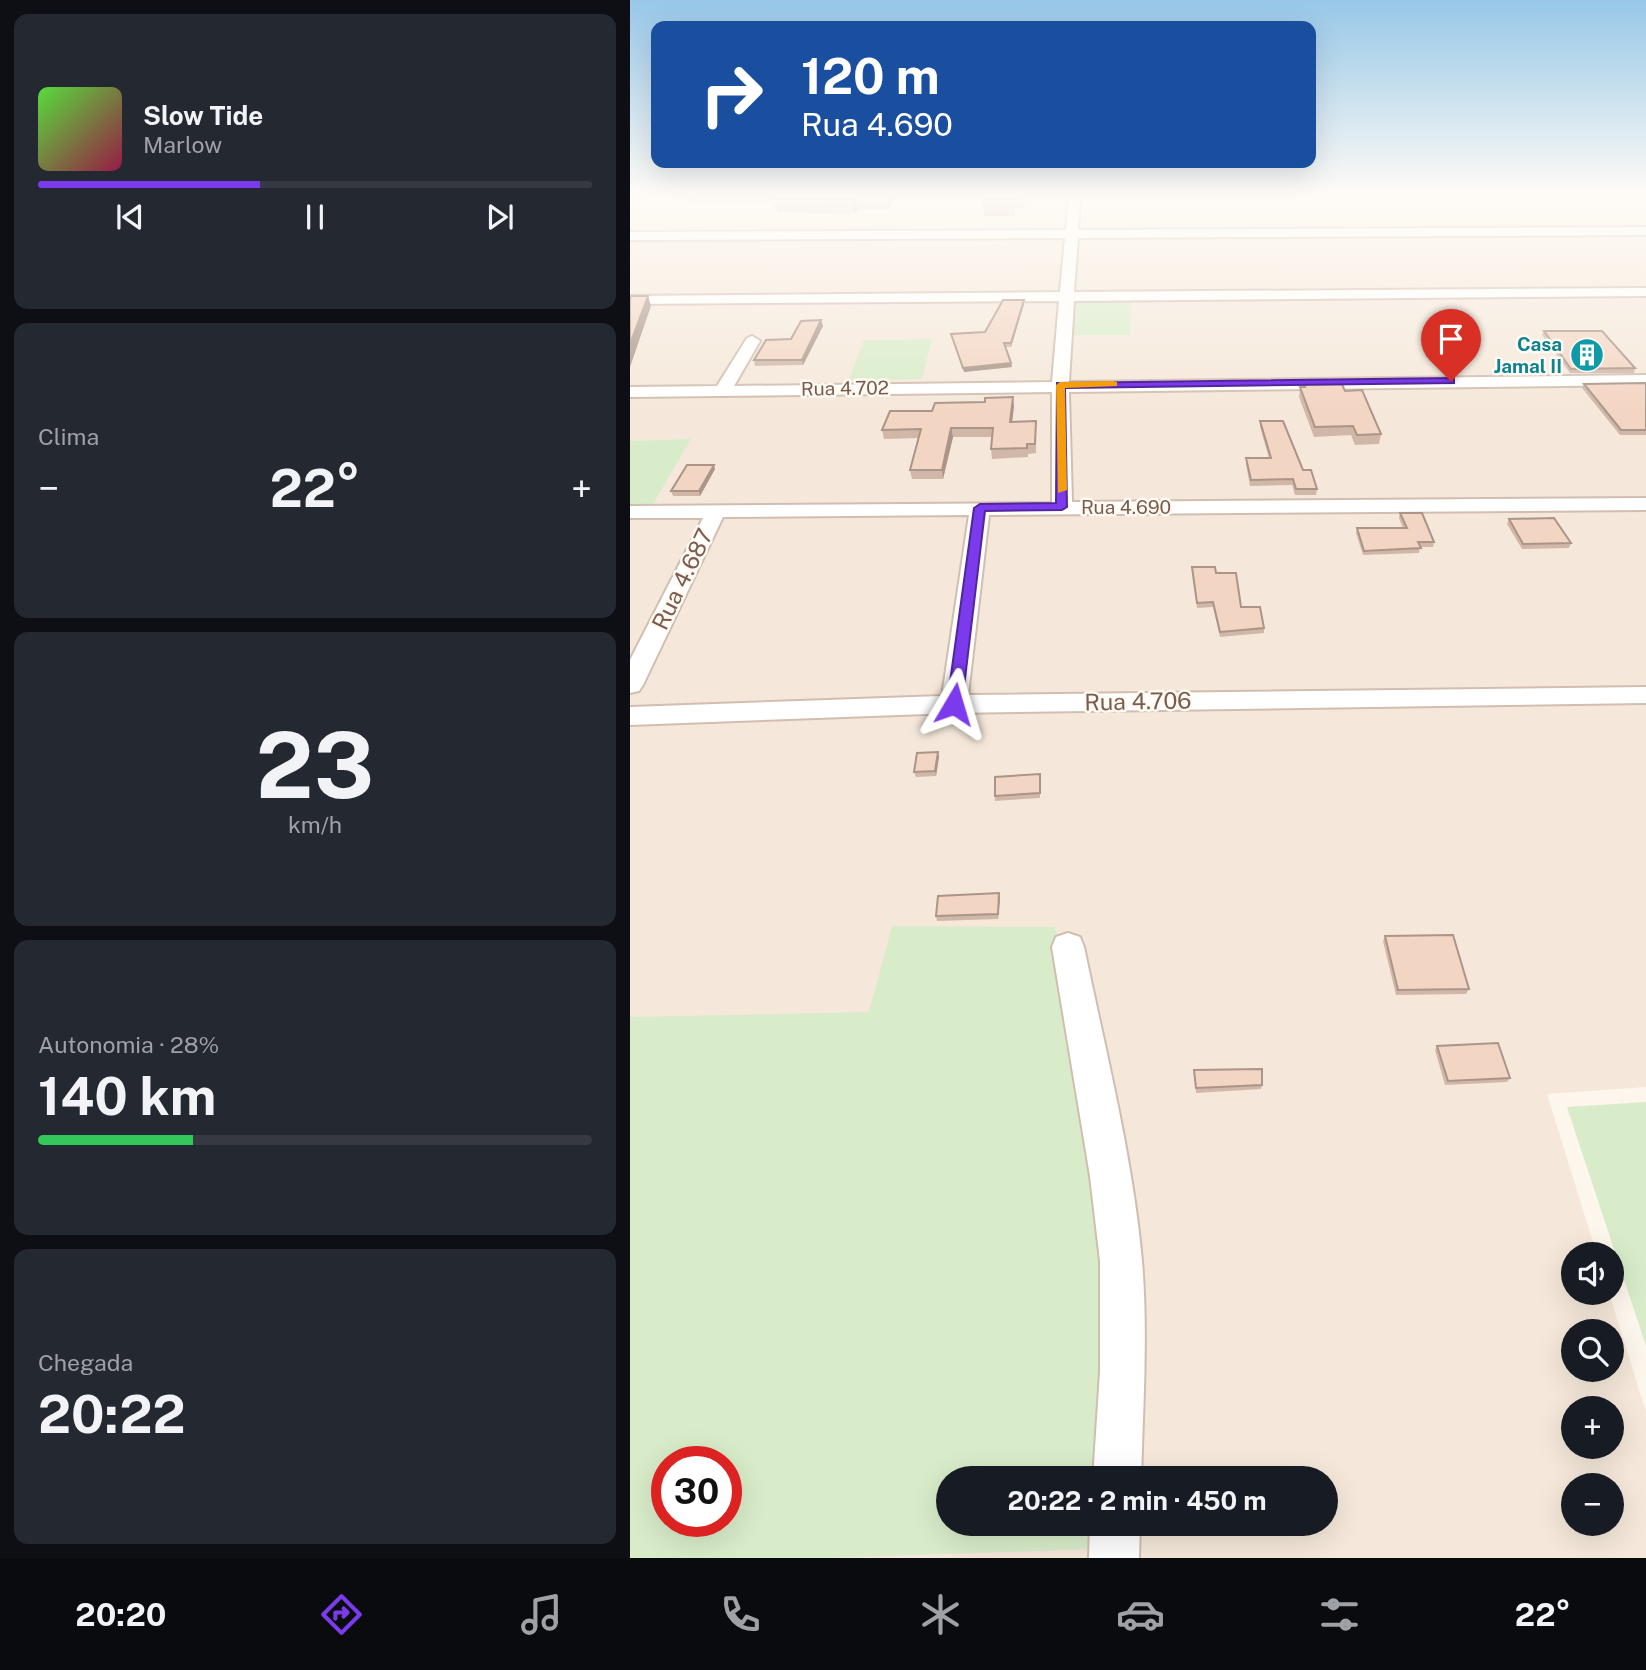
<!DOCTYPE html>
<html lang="pt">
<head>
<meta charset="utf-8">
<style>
  body { margin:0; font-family:"Public Sans",sans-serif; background:#242831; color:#f1f3f6; height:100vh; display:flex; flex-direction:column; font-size:26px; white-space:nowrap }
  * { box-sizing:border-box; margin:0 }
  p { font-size:23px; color:#9ea1a6 }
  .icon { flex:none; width:38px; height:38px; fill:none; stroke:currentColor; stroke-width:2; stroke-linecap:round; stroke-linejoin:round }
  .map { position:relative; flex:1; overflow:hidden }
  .sheet { display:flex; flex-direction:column; gap:14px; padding:14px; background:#0d0f14; width:630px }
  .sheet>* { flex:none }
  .hud { position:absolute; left:21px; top:21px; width:665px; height:147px; border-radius:14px; box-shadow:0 7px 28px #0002; background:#1a4fa0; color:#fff; overflow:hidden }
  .controls { position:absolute; left:931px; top:1242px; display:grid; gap:14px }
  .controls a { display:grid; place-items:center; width:63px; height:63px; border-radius:50%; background:#171b24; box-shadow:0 7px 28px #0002; font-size:35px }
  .speed { position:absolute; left:21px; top:1446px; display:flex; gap:14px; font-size:35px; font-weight:700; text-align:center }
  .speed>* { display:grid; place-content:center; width:91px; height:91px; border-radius:50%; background:#171b24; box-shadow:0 7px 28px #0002; line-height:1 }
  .speed .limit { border:10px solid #d22; background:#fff; color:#111 }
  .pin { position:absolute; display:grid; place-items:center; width:60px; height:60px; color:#fff; margin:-72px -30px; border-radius:50% 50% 50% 0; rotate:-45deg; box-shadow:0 0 7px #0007 }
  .pin .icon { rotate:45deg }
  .me { position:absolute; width:77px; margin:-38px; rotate:7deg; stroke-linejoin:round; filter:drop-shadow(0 0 5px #0008) }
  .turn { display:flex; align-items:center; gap:24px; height:147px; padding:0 35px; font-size:32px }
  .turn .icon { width:91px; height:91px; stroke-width:2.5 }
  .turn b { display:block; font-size:49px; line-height:60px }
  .big { font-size:52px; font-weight:700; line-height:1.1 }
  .sheet .card { flex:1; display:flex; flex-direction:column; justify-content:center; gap:10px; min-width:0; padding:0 24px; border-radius:14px; background:#242831 }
  .sheet .dial { align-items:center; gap:0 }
  .dial b { font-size:91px; line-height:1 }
  .song { display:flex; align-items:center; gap:21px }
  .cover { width:84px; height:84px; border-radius:10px; background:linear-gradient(135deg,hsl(110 70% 55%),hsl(340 70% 35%)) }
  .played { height:7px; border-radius:4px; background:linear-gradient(90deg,#7c3aed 40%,#363941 40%) }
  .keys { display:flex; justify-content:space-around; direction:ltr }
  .heat { display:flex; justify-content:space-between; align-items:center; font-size:38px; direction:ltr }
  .charge { height:10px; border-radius:5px; background:linear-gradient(90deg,#34c759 28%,#363941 0) }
  .trip { position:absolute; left:306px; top:1466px; width:402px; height:70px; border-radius:35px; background:#171b24; box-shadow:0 7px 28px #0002; font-weight:700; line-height:70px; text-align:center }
  .tab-bar { display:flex; height:112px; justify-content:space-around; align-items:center; background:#090b0e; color:#9ea1a6 }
  .tab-bar .icon { width:49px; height:49px }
  .tab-bar .on { color:#7c3aed }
  .tab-bar b { font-size:32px; color:#f1f3f6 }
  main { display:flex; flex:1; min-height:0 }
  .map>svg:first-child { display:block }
  .residential { fill:#f5e8da; fill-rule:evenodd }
  .green { fill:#d8ecc9; fill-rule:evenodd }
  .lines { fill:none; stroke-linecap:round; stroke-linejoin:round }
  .street-casing { stroke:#d1beb0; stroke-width:4 }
  .street { fill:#fff; fill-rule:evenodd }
  .wall { fill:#d1b7a8 }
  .shaded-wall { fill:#aa9588 }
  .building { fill:#f3d5c3; stroke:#aa9588; stroke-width:2 }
  .route { fill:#7c3aed; stroke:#51269a; stroke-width:2 }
  .slow { fill:#f59e0b }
  .labels { text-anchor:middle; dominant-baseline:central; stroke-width:5; stroke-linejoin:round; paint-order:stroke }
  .far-culture-label { font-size:19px; font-weight:bold; fill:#0d838f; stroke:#fffaf3; text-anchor:end }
  .far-street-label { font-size:19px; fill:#7a5c4d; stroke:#fffaf3 }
  .street-label { font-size:23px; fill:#7a5c4d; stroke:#fffaf3 }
</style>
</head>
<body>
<main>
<section class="sheet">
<div class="card">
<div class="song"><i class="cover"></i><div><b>Slow Tide</b><p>Marlow</p></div></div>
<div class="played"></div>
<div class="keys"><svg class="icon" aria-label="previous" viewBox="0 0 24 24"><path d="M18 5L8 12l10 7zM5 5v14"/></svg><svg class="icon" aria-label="pause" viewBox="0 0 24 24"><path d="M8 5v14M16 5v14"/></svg><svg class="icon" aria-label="next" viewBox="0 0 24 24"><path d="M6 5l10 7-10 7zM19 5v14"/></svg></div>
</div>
<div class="card"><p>Clima</p>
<div class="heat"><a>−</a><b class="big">22°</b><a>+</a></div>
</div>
<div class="card dial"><b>23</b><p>km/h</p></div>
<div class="card"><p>Autonomia · 28%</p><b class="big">140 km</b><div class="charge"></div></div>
<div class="card"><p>Chegada</p><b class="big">20:22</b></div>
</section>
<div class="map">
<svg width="1016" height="1558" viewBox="0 0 1016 1558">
  <rect width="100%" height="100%" fill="#fdf6ec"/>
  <path class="residential" d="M0 193H1016V1087L917 1094 967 1255H943V1293H979L1016 1412V1558H0ZM943 1332H982V1370H943ZM943 1409H982V1447H943ZM37 1461H96V1521H37ZM318 1479H696V1524H318ZM943 1486H982V1524H943Z"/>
  <g class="green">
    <polygon points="444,300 501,300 500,335 439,335"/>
    <polygon points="302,339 292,379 219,380 234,340"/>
    <polygon points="61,439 23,504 0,504 0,441"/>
    <path d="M262 926 425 927 489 1243 471 1479H318V1524H468L466 1549 198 1558H0V1017L239 1012ZM37 1461H96V1521H37Z"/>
    <polygon points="1016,1102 1016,1346 937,1107"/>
  </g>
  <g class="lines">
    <g class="street-casing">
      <g id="street">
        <polygon points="439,193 451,193 448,230 1016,227 1016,235 448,238 444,292 1016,288 1016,296 444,301 439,382 1016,375 1016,385 439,392 442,502 1016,498 1016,510 359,515 338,695 1016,687 1016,703 324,713 0,725 0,707 312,696 339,515 93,517 13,685 9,691 0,693 0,660 73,518 0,518 0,506 422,503 422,392 0,397 0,387 87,386 117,338 122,336 130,341 104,386 422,382 429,301 0,304 0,296 430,292 435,238 0,240 0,232 436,230"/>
        <path d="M438 933 450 937 454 947C475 1049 503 1158 512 1261 518 1333 513 1407 511 1479H463L470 1372V1261L460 1176 422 947 426 937Z"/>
        <polygon points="460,1524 510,1524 509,1558 459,1558"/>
      </g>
    </g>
    <use href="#street" class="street"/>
  </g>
  <g class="wall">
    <polygon points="56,193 266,193 259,209 228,209 225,214 148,212 147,209 144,209 143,203 59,204"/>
    <polygon points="353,193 395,193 394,208 385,208 385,216 354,216 352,200"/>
    <polygon points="394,300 394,304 381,347 376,347 382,367 334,372 321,334 355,332"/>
    <polygon points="191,320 193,326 173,365 125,366 124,360 161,339"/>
    <polygon points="914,331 1005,368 1004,373 940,373 912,335"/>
    <polygon points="673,383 715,391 751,434 749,444 725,445 721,435 684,437 669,397 670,387 673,387"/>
    <polygon points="1016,383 1016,435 990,435 952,388 954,384"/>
    <polygon points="384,406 382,422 406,421 406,453 398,454 398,457 362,459 361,449 362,437 323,437 313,479 282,479 280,470 289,438 254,439 252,430 302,411"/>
    <polygon points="630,421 673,470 687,489 686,495 665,495 662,485 620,486 616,464 616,458 639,458 630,427"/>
    <polygon points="85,469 70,496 43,496 41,491"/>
    <polygon points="770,513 804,542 803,547 790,547 789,553 733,555 726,533 727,528 773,528 769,518"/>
    <polygon points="879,519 941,543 939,548 892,549 877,524"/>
    <polygon points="562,567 586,573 611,607 634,628 634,633 590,637 583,607 567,608"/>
    <polygon points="308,752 309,757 306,776 286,777 284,772"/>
    <polygon points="410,774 410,798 365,801 365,796"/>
    <polygon points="370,898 368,919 307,921 306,916"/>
    <polygon points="755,936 839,989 836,994 766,995 753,941"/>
    <polygon points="807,1046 880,1078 877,1082 815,1085 805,1050"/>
    <polygon points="564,1070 632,1085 631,1089 566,1093"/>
  </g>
  <g class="shaded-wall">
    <polygon points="257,193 266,193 259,209 257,195"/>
    <polygon points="393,193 395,193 394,208"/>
    <polygon points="225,195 228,209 225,214 222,200"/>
    <polygon points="18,296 21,306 0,367 0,344"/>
    <polygon points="394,300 394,304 381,347 381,343"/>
    <polygon points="191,320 193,326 173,365 172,360"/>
    <polygon points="381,363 382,367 334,372 333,368"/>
    <polygon points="383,397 384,406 381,431 380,422"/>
    <polygon points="321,428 323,437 313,479 312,470"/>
    <polygon points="84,465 85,469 70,496 69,491"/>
    <polygon points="308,752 309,757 306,776 305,771"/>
    <polygon points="369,893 370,898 368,919 368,914"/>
  </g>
  <g class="building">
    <polygon points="143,193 257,193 257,195 225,195 222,200 145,198 146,196 141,196"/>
    <polygon points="353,193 384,193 384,199 352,200"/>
    <polygon points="1,296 18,296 0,344 0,299"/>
    <polygon points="373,300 394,300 381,343 374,343 381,363 333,368 321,334 355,332"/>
    <polygon points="191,320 172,360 124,360 136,340 161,339 171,321"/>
    <polygon points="914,331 972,331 1005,368 941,369"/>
    <polygon points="711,382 715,391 732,390 751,434 727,435 723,426 685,427 670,387 675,387 673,383"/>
    <polygon points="1016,383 1016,430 991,430 954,384"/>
    <polygon points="383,397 380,422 406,421 405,444 397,444 397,448 361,449 363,428 321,428 312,470 280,470 291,429 252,430 260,411 302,411 305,403 355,402 355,398"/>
    <polygon points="630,421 653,421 673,470 681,470 687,489 666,489 663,479 621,480 616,458 641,458"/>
    <polygon points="57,465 84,465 69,491 41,491"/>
    <polygon points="770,513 792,513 804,542 788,542 791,548 734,551 727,528 777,528"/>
    <polygon points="924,518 941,543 893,544 879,519"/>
    <polygon points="562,567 585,567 586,573 606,573 611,607 630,607 634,628 590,632 583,602 567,603"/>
    <polygon points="308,752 305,771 284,772 287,753"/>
    <polygon points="410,774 410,793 365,796 365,777"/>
    <polygon points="369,893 368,914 306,916 308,896"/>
    <polygon points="823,935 839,989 768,990 755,936"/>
    <polygon points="868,1043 880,1078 818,1081 807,1046"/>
    <polygon points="632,1069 632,1085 566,1088 564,1070"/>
  </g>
  <linearGradient id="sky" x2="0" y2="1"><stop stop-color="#97c7e8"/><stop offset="0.47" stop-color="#fefbf6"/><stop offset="1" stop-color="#fefbf6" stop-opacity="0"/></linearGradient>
  <rect width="1016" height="411" fill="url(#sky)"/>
  <polygon class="route" points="821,378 824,379 824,383 435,388 437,507 432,510 355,511 332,704 324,709 319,707 317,704 344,508 350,504 426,503 427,383"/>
  <polygon class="slow" points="483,381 487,382 487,386 435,388 437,490 428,493 426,385 430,382"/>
  <defs>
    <g id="building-disc" transform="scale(1.75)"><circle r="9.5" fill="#0f9aa8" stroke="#fffaf3"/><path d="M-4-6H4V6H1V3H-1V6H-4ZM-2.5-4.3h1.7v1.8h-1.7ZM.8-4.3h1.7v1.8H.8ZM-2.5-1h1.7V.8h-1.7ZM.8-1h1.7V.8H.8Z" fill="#fff"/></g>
  </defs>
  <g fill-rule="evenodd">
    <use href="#building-disc" x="957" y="355"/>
  </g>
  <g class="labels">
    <g class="far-culture-label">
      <text x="932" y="344">Casa<tspan x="932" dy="22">Jamal II</tspan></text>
    </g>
    <g class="far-street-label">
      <text transform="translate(215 388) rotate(-1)">Rua 4.702</text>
      <text x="496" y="507">Rua 4.690</text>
    </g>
    <g class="street-label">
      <text transform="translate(52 579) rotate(-64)">Rua 4.687</text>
      <text transform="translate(508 701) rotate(-1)">Rua 4.706</text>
    </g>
  </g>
</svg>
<div class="controls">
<a><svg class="icon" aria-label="sound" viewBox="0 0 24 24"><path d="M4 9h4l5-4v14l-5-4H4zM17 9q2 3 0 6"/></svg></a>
<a><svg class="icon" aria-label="search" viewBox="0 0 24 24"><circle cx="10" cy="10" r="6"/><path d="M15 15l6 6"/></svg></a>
<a>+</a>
<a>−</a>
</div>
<div class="speed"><div class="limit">30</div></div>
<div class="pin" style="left:821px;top:381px;background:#d93025"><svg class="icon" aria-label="arrive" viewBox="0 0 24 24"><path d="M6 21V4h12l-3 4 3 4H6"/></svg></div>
<svg class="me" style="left:324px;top:704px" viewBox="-20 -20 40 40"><path d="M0-17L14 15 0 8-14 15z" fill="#7c3aed" stroke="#fff" stroke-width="4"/></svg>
<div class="trip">20:22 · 2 min · 450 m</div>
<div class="hud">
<div class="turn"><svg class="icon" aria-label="right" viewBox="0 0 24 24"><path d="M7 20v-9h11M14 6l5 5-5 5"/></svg><div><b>120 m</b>Rua 4.690</div></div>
</div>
</div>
</main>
<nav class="tab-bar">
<b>20:20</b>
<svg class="icon on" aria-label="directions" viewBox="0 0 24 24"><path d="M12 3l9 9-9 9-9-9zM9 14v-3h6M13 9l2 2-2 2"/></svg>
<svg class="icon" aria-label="music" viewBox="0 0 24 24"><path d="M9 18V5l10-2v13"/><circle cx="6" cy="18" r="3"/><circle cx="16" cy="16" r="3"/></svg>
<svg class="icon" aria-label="phone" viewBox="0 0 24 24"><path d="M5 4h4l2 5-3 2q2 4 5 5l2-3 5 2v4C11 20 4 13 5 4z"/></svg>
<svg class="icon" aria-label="climate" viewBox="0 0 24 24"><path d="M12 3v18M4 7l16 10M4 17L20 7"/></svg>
<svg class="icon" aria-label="car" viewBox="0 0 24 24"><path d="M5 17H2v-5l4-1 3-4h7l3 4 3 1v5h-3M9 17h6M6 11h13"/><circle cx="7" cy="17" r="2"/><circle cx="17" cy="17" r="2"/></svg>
<svg class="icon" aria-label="filters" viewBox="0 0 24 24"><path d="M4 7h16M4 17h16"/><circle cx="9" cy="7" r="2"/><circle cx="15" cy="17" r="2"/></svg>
<b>22°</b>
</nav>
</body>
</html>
